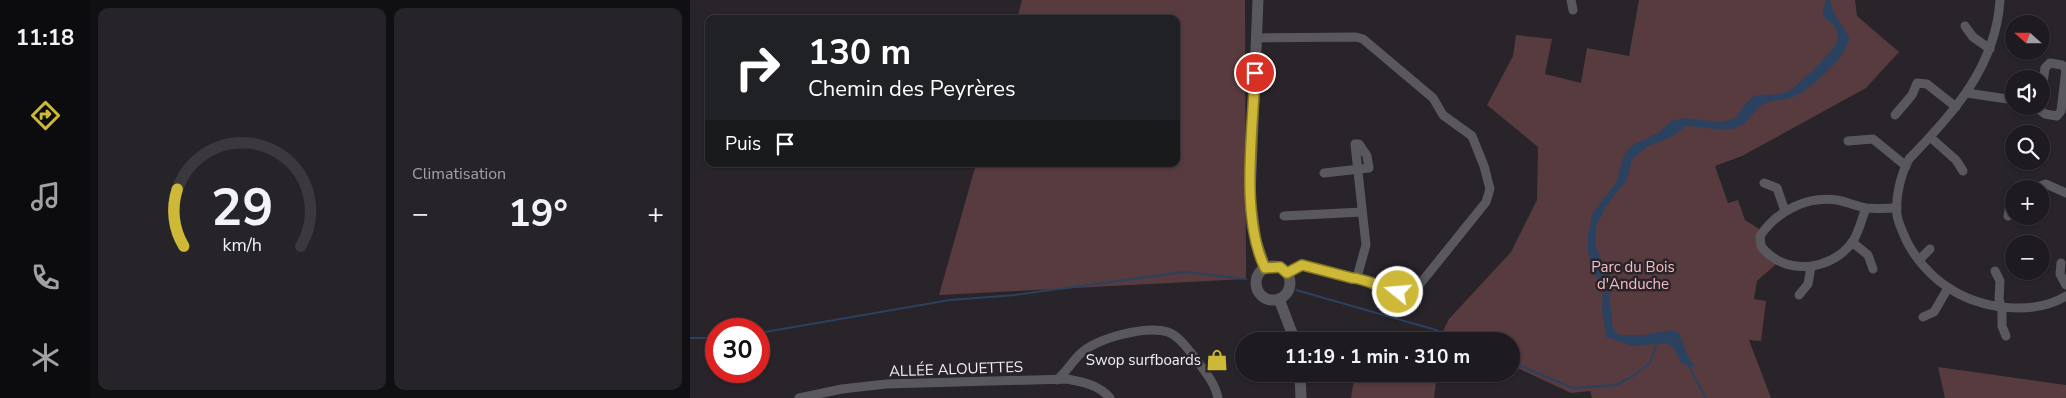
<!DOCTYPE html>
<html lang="fr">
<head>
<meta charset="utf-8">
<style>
  body { margin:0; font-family:"Nunito Sans",sans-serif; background:#262429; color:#f1f3f6; height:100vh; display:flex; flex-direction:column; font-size:19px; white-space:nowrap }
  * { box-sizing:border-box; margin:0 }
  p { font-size:16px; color:#a1a1a5 }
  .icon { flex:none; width:28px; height:28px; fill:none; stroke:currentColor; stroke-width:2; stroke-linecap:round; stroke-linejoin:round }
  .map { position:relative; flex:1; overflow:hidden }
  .sheet { display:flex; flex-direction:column; gap:8px; padding:8px; background:#100f12; width:600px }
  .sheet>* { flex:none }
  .hud { position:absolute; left:15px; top:15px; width:475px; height:152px; border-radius:10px; box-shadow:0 1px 4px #0004,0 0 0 1px #3c393e; background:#202124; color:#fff; overflow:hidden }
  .needle { width:32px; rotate:291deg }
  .fabs { position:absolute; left:1315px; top:15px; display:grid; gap:10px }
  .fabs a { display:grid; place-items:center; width:45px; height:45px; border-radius:50%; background:#1e1b20; box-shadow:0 1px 4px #0004,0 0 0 1px #3c393e; font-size:25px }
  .speed { position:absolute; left:15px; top:318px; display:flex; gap:10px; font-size:25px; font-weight:700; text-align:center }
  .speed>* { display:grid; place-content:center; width:65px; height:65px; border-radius:50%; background:#1e1b20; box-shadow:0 1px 4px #0004,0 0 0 1px #3c393e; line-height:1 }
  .speed .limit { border:8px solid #d22; background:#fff; color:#111 }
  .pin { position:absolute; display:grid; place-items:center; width:42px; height:42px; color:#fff; margin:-21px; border:2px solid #fff; border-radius:50%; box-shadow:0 1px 5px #0007 }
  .me { position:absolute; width:55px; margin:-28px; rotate:287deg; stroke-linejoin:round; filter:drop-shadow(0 0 4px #0008) }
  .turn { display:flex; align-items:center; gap:18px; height:105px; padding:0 20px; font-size:22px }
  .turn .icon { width:65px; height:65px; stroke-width:2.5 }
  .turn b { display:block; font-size:35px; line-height:42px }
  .then { display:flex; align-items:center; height:48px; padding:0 20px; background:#0003; gap:10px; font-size:19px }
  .big { font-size:38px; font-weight:700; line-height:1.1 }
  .sheet .tile { flex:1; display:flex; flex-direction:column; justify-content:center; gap:8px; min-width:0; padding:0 18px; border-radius:10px; background:#262429 }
  .sheet .dial { align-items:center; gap:0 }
  .dial svg { height:130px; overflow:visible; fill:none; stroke:#3c393e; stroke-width:7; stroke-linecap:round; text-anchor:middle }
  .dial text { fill:#f1f3f6; stroke:none }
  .heat { display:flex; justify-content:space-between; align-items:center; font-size:28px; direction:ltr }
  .sheet .tiles { flex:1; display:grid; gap:8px; grid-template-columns:repeat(2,1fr) }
  .trip { position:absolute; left:545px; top:332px; width:285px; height:50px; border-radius:25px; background:#1e1b20; box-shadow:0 1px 4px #0004,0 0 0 1px #3c393e; font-weight:700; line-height:50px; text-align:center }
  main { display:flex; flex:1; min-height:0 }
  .dock { display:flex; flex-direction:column; width:90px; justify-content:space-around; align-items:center; background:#0c0b0d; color:#a1a1a5 }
  .dock .icon { width:35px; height:35px }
  .dock .current { color:#ceb837 }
  .dock b { font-size:22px; color:#f1f3f6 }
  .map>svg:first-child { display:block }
  .green { fill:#573b3e }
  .water { fill:#2a4260 }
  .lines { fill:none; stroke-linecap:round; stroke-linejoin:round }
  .stream { stroke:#2a4260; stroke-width:2 }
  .minor { stroke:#59595d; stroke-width:9 }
  .tertiary { stroke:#59595d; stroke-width:11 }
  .route-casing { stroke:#867824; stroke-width:12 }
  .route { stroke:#ceb837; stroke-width:9 }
  .labels { text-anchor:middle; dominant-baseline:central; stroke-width:5; stroke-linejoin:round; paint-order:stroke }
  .park-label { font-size:15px; fill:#fbbdc3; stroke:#28242a }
  .poi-label { font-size:15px; fill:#f1eff3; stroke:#28242a; text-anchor:end }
  .street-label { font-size:15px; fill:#f1eff3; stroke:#28242a }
</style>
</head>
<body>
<main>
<nav class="dock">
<b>11:18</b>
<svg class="icon current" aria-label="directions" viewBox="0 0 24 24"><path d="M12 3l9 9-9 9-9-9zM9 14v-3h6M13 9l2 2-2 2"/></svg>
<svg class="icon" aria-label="music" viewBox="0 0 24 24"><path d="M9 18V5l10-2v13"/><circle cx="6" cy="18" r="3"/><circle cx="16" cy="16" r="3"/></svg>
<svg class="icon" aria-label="phone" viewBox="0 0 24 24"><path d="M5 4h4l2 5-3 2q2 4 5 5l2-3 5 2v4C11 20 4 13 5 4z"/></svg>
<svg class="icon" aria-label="climate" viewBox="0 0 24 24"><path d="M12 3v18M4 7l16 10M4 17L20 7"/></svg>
</nav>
<section class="sheet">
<div class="tiles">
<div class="tile dial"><svg viewBox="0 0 100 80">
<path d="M14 69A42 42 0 1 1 86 69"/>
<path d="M14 69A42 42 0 0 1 10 34" stroke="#ceb837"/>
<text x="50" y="56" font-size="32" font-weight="700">29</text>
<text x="50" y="72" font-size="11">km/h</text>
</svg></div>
<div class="tile"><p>Climatisation</p>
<div class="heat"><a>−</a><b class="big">19°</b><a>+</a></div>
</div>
</div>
</section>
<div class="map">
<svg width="1376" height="398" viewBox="0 0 1376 398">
  <rect width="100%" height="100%" fill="#28242a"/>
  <g class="green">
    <polygon points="332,0 555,0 556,279 249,295 286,164 486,164 486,19 327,19"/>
    <polygon points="949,0 1165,0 1167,16 1209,52 1176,88 1052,156 1025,166 1038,203 1048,200 1055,220 1071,230 1070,241 1087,259 1085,265 1067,281 1064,299 1076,301 1071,341 1059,340 1081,398 902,398 900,391 881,393 821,365 821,341 770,341 752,333 759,319 821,252 847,200 848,147 797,105 823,56 826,35 862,39 855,74 891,83 897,48 939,56"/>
    <polygon points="671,335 707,341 670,341"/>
    <polygon points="1248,367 1376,385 1376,398 1255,398"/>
    <polygon points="665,374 747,374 744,398 661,398"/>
  </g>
  <path class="water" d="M1135 0H1140L1144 13 1159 37C1159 55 1119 91 1103 97 1094 101 1082 99 1074 104 1063 110 1058 125 1045 128 1030 132 1011 126 996 126L982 137 958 146 942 159 937 180 916 206 906 227 905 244 917 276 923 329 929 335H953L982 330 989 333 998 357 1006 368 991 363 984 348 977 343 943 346 916 337 912 309 913 292 898 253V234L903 212 926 183 934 155 943 145 968 133 980 122 993 118 1031 122 1044 119C1051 113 1056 99 1065 96 1076 93 1088 97 1099 91 1109 85 1148 48 1148 38 1148 27 1140 22 1133 16 1132 10 1136 6 1135 0Z"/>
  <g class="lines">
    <g class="stream">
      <polyline points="606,290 746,330 772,341"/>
      <polyline points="69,333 260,300 325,295 494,272 556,279"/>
      <polyline points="0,338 26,338"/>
      <polyline points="821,362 883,388 926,385 943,376 960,363 967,343"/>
      <polyline points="998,365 1016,398"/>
    </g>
    <g class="minor">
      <polyline points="881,0 883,10"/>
      <path d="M1310 0C1306 66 1263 114 1219 159 1211 174 1205 197 1207 215 1208 223 1213 232 1216 240 1225 258 1241 277 1259 288 1290 309 1343 316 1376 296"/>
      <polyline points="1275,26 1283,37 1300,49"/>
      <path d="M566 38 666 37 673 39 743 98 753 115 782 136 794 166 800 189 796 202 726 289C711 297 691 289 676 282 671 280 668 277 662 278L613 265 597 273"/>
      <polyline points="1277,93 1324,100"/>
      <polyline points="1350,106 1350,110 1355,114 1367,116 1371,111 1376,69 1372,65 1360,63 1355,68 1351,96"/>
      <polyline points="1205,115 1222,95 1227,83 1237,84 1266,107"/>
      <polyline points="1240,137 1266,160 1273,171"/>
      <polyline points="1158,141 1183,139 1216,166"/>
      <polyline points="634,173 679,168 677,156 669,144 665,144 676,245 667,277"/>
      <polyline points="1074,183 1087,188 1095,211"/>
      <polyline points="1341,189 1356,184 1376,193"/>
      <path d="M1176 208C1172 218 1169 232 1163 241 1143 271 1094 277 1071 246L1070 236C1087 211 1116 196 1147 200 1157 202 1166 206 1176 208 1186 209 1197 208 1207 208"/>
      <polyline points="594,216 672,212"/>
      <polyline points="1318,216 1319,210 1324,204"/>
      <polyline points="1162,242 1178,255 1183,269"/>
      <polyline points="1229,260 1240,249"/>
      <polyline points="1371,263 1370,274 1376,285"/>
      <polyline points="1305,271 1310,281 1309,299 1312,311 1312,326 1316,336"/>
      <polyline points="1109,295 1118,284 1121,267"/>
      <polyline points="1233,317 1244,312 1258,288"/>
      <path d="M367 380C376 372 382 362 390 354 407 338 456 325 478 332 489 336 498 349 505 358 514 370 525 383 528 398"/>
      <path d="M109 398 152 389 196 384 377 379C393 382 409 385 420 398"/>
    </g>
    <g class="tertiary">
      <polyline points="568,0 560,197 566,241 575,267"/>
      <circle cx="583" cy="283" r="17"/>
      <polyline points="589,299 605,341"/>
      <polyline points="610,374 611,398"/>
    </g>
  </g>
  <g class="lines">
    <g class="route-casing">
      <path id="route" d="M565 73C563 129 550 217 575 268L590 267 597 273 612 265 662 278C669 277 698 289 708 292"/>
    </g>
    <use href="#route" class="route"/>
  </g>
  <defs>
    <g id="shop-bare" transform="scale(1.725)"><path d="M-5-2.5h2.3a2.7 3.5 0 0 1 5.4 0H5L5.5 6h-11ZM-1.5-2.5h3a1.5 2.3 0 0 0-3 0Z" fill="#ceb837" stroke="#28242a" stroke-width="2.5" paint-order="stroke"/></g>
  </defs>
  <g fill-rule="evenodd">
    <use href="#shop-bare" x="527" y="360"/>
  </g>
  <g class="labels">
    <g class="park-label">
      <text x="943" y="267">Parc du Bois<tspan x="943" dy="17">d'Anduche</tspan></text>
    </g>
    <g class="poi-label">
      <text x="511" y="360">Swop surfboards</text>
    </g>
    <g class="street-label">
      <text transform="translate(266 369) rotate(-2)">ALLÉE ALOUETTES</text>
    </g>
  </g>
</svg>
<div class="fabs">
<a><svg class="needle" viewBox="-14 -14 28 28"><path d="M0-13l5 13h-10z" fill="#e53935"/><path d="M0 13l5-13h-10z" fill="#a1a1a5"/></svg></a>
<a><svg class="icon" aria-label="sound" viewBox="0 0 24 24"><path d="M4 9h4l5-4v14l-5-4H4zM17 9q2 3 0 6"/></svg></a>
<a><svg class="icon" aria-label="search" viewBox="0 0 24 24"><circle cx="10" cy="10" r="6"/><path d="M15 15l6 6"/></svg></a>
<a>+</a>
<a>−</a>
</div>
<div class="speed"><div class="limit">30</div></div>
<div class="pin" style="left:565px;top:73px;background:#d93025"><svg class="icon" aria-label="arrive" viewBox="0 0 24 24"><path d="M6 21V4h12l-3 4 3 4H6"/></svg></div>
<svg class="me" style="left:708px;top:292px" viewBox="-20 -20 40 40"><circle r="17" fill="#ceb837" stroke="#fff" stroke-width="3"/><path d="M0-11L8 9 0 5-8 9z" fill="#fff"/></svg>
<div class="trip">11:19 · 1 min · 310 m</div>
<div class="hud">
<div class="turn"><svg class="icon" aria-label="right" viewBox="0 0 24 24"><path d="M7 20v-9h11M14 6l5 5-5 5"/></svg><div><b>130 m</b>Chemin des Peyrères</div></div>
<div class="then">Puis<svg class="icon" aria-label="arrive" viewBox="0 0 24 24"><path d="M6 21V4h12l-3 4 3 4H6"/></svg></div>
</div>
</div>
</main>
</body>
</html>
